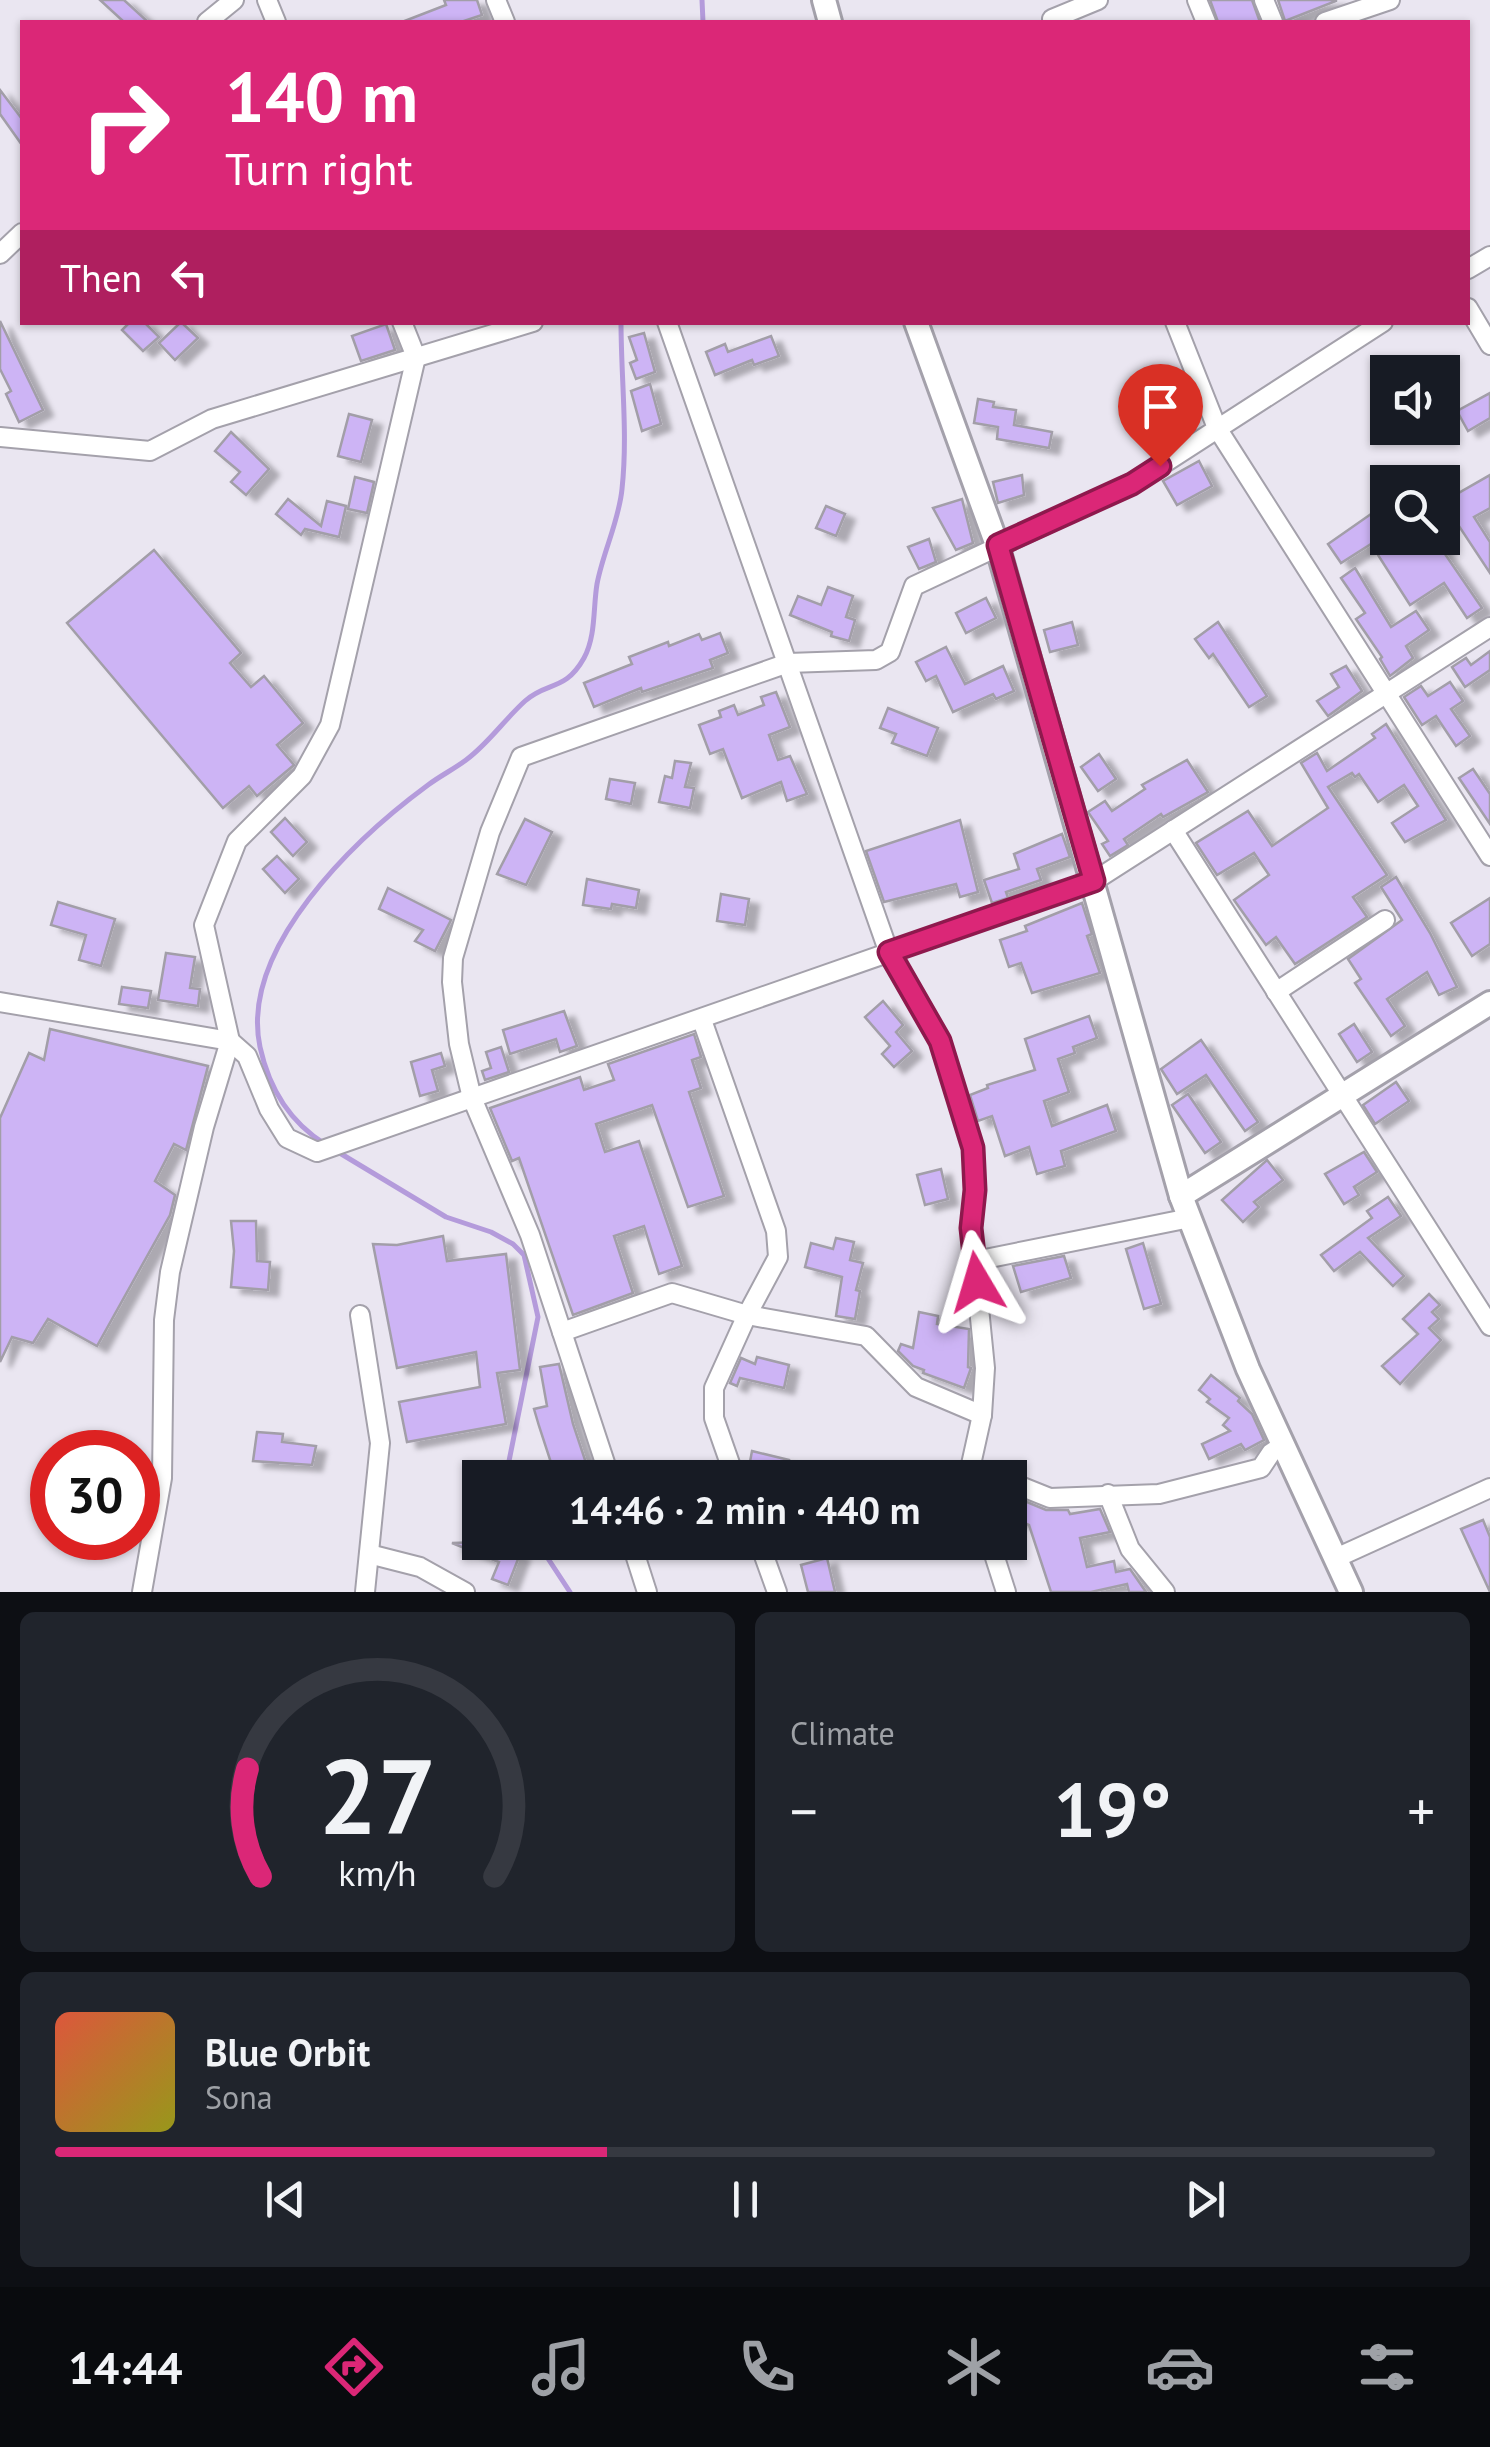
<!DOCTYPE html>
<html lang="en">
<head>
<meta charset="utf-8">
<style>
  body { margin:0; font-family:"PT Sans",sans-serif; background:#20242c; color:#f1f3f6; height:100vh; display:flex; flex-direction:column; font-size:38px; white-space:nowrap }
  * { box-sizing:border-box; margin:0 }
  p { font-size:32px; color:#9ea1a6 }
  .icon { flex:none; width:55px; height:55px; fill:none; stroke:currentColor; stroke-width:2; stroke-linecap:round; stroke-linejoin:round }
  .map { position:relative; height:1592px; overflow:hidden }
  .details { display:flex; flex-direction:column; gap:20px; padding:20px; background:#0d0f14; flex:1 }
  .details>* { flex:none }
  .hud { position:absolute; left:20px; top:20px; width:1450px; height:305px; border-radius:0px; box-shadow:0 2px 8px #0004; background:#db2777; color:#fff; overflow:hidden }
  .fabs { position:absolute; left:1370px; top:355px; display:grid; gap:20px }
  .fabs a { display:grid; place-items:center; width:90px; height:90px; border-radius:0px; background:#171b24; box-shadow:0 2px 8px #0004; font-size:50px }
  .speed { position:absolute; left:30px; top:1430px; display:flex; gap:20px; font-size:50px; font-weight:700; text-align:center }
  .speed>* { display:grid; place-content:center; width:130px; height:130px; border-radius:50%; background:#171b24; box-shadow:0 2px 8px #0004; line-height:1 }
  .speed .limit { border:15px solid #d22; background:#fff; color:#111 }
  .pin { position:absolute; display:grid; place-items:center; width:85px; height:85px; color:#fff; margin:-102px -42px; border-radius:50% 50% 50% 0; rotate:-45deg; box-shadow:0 0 10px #0007 }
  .pin .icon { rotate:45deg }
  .me { position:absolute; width:110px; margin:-55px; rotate:353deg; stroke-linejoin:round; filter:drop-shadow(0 0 8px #0008) }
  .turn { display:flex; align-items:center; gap:35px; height:210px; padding:0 40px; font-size:45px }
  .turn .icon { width:130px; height:130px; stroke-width:2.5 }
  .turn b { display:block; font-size:70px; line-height:85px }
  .then { display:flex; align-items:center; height:95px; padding:0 40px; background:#0003; gap:20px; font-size:38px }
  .big { font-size:75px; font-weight:700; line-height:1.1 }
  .details .tile { flex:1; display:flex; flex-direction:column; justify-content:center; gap:15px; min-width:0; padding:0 35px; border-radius:15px; background:#20242c }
  .details .dial { align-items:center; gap:0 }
  .dial svg { height:260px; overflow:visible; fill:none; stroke:#363941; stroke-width:7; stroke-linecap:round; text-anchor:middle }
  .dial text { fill:#f1f3f6; stroke:none }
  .song { display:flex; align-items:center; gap:30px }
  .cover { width:120px; height:120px; border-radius:15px; background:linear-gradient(135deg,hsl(10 70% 55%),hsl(60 70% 35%)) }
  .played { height:10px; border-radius:5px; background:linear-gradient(90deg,#db2777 40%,#363941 40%) }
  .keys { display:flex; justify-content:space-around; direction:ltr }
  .heat { display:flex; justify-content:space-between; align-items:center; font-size:55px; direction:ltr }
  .details .tiles { flex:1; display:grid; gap:20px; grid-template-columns:1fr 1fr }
  .tile:last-child { grid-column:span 2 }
  .trip { position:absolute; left:462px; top:1460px; width:565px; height:100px; border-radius:0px; background:#171b24; box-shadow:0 2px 8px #0004; font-weight:700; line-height:100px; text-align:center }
  .tabs { display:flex; height:160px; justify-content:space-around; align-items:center; background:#090b0e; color:#9ea1a6 }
  .tabs .icon { width:70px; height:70px }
  .tabs .active { color:#db2777 }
  .tabs b { font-size:45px; color:#f1f3f6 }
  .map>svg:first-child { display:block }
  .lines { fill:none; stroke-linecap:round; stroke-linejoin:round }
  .stream { stroke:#b49bdb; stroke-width:5 }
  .building { fill:#cdb4f5; stroke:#a29ea8; stroke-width:2.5; filter:url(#shadow) }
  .minor-casing { stroke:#a4a1ab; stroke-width:22 }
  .tertiary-casing { stroke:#a4a1ab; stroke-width:28 }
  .minor { stroke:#fff; stroke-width:18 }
  .tertiary { stroke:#fff; stroke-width:22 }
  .route-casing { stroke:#8e194d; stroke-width:25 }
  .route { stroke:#db2777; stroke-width:18 }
</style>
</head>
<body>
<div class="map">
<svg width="1490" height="1592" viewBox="0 0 1490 1592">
  <defs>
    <filter id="shadow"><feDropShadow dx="10" dy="6" stdDeviation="2.5" flood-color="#0004"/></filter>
  </defs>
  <rect width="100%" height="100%" fill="#eae6f1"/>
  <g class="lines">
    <g class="stream">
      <polyline points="702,0 703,22"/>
      <path d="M325 1144C288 1121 269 1088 260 1047 239 948 356 838 428 785 440 776 454 769 466 760 488 744 504 720 525 701 547 681 565 692 584 658 596 636 593 608 597 584 603 552 619 521 622 489 628 434 621 378 621 322"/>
      <polyline points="338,1152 446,1217 491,1232 513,1244 524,1255 538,1317 509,1461 513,1478"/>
      <polyline points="542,1542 547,1557 570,1592"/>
    </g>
  </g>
  <g class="building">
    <polygon points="100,0 124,0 148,22 124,22"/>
    <polygon points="444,0 477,0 482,15 461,22 402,22 446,5"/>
    <polygon points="1210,0 1252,0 1260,22 1218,22"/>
    <polygon points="1278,0 1336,0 1336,1 1285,21"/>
    <polygon points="0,90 22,119 22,145 0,114"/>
    <polygon points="0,321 43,410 19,422 6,394 11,391 0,369"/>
    <polygon points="130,322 144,322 159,337 143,351 122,330"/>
    <polygon points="181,322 198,338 175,360 159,343"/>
    <polygon points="386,324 395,350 361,361 352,336"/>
    <polygon points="644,333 655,372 636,379 630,363 637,360 629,337"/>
    <polygon points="771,336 779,356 754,365 752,360 715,375 706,352 725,344 728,352"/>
    <polygon points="650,384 661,424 642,431 631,391"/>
    <polygon points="1490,393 1490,418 1468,431 1457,411"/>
    <polygon points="978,399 994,402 993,407 1016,410 1014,425 1052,432 1049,448 997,439 998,427 974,423"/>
    <polygon points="349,414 372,420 361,462 338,456"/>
    <polygon points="231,432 269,469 246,495 231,482 240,472 215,451"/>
    <polygon points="1199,461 1212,486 1177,505 1163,481"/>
    <polygon points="1022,475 1024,495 998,503 993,482"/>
    <polygon points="1490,475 1490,508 1474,517 1490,542 1490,573 1443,502"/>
    <polygon points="355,477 374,482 367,513 348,509"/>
    <polygon points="288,499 321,526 327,501 346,506 339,537 305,529 301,535 276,514"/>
    <polygon points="962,499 973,543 956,550 933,508"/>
    <polygon points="826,506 845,514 836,536 816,528"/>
    <polygon points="1371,514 1388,543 1397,538 1434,538 1482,608 1467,618 1444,583 1410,605 1371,544 1341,563 1328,544"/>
    <polygon points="929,539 936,562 919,569 908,547"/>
    <polygon points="154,550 241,653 230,663 251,687 264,676 303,723 277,745 294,765 257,796 249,786 223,808 67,623"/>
    <polygon points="1355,568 1391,627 1416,611 1429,630 1406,646 1413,658 1390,676 1380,659 1382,657 1356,619 1365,613 1341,578"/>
    <polygon points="828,587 853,596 846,617 855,620 849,641 831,636 832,632 790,615 798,596 821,605"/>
    <polygon points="986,598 996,618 966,633 956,613"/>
    <polygon points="1072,622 1078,645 1050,652 1044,630"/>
    <polygon points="1218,622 1267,696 1249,707 1213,654 1209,658 1195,639"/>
    <polygon points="720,633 728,653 710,660 713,668 642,692 641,688 594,707 584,683 632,664 629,657 668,642 669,646 699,634 702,640"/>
    <polygon points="946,647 965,684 1003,666 1014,691 996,699 993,694 953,712 936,676 926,681 916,662"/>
    <polygon points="1490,651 1490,670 1465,687 1452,667 1466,658 1471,665"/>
    <polygon points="1346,666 1362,691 1328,716 1317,701 1339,687 1331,674"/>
    <polygon points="1450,682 1463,701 1451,709 1470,736 1456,746 1436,716 1422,725 1404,697 1421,686 1428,696"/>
    <polygon points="776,692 790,727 769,735 778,760 790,756 807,794 787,801 781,782 742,798 723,749 710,754 699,725 721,717 719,711 734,705 738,715 764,705 761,697"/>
    <polygon points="888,708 938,728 927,756 892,743 896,734 880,728"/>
    <polygon points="1386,724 1446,820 1405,842 1392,823 1418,806 1404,785 1378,802 1359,774 1355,777 1352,773 1328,787 1387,875 1353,897 1367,917 1295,964 1276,937 1266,945 1234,900 1269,875 1254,853 1217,875 1196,843 1248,811 1272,846 1328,808 1301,763 1317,753 1327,771 1375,738 1372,734"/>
    <polygon points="1099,754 1116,779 1098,791 1081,767"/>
    <polygon points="1187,760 1208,792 1163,817 1161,814 1124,839 1128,845 1110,856 1102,844 1108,841 1088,812 1105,801 1112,811 1145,789 1142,785"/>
    <polygon points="675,761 691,763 685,787 694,788 690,808 659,802 665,776 672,778"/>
    <polygon points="1473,769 1490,794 1490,824 1459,778"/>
    <polygon points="610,779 635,783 631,804 606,799"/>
    <polygon points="285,818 307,842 293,856 271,832"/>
    <polygon points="525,819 552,832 526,885 497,874"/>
    <polygon points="960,820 978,892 960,897 956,884 884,902 866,851"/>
    <polygon points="1062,834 1070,857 1037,869 1041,880 1006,892 1008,898 992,903 984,880 1019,869 1014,854"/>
    <polygon points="277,856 299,879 285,893 263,869"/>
    <polygon points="1396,877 1430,933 1457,987 1439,995 1427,972 1387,999 1405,1026 1391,1036 1355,983 1361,979 1348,959 1402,920 1381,887"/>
    <polygon points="587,879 639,890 636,908 612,904 611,909 583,905"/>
    <polygon points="388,888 451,920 435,951 415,941 423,930 379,909"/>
    <polygon points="721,894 749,899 745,925 717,921"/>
    <polygon points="1490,898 1490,944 1472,956 1451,923"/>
    <polygon points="58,902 115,919 101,966 79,960 86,935 51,925"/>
    <polygon points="1082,903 1092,934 1087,936 1100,973 1032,993 1021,963 1009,967 1000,940 1027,931 1025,926"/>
    <polygon points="166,953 195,957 190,988 200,989 198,1006 158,1000"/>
    <polygon points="122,987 151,991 148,1008 119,1004"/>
    <polygon points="883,1001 903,1025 896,1032 912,1051 894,1067 882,1054 890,1046 865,1017"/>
    <polygon points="564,1011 577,1046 560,1052 556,1039 510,1054 503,1030"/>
    <polygon points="1089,1016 1097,1038 1073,1047 1075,1053 1058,1059 1069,1092 1044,1101 1052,1126 1107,1105 1116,1131 1061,1151 1065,1166 1037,1174 1029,1147 1005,1156 992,1116 978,1121 970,1095 988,1088 987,1085 1035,1070 1025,1039"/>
    <polygon points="1354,1024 1372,1052 1357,1062 1339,1034"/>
    <polygon points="50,1029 208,1066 186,1150 174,1144 155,1181 175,1195 170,1215 97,1346 48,1319 33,1343 12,1337 0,1362 0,1118 29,1053 44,1060"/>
    <polygon points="694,1034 701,1057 692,1060 701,1088 689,1092 724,1196 688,1207 652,1105 596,1124 605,1152 639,1141 682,1266 659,1274 644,1226 614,1236 633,1293 573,1315 519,1158 512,1161 490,1108 580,1077 584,1090 614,1080 608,1064"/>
    <polygon points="1201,1040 1258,1122 1245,1131 1206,1075 1177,1094 1161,1069"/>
    <polygon points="501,1047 509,1072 485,1080 482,1071 491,1068 486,1052"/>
    <polygon points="441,1053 445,1066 432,1070 438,1091 420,1096 411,1062"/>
    <polygon points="1396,1082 1409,1101 1375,1124 1363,1105"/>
    <polygon points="1188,1094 1221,1142 1205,1153 1172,1105"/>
    <polygon points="1364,1152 1377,1172 1354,1187 1359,1195 1344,1204 1325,1174"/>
    <polygon points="1267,1160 1283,1180 1254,1202 1259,1207 1243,1222 1222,1200"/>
    <polygon points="941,1169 948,1199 925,1205 917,1175"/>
    <polygon points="1388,1197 1401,1216 1368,1238 1404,1276 1393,1286 1360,1252 1334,1271 1321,1255 1372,1218 1367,1211"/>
    <polygon points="231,1221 256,1221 257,1261 270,1262 268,1290 231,1287 234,1251"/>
    <polygon points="443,1236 447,1261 506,1254 520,1370 497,1373 506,1424 407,1442 399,1402 480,1387 476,1352 397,1368 373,1244 397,1245"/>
    <polygon points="836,1238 854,1242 850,1260 863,1263 856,1290 860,1291 855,1319 836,1316 842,1277 805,1267 811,1243 833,1249"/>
    <polygon points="1143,1243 1161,1304 1144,1309 1126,1249"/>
    <polygon points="1064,1256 1071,1278 1021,1292 1013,1266"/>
    <polygon points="1429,1294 1440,1305 1432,1312 1439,1319 1429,1328 1441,1340 1400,1384 1382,1366 1418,1334 1403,1319"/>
    <polygon points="919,1312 938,1316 937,1324 969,1329 968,1367 971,1368 964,1388 923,1373 924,1370 913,1366 898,1351 901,1344 913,1348"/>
    <polygon points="757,1357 789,1365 784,1388 740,1378 737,1386 730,1383 741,1358 755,1364"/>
    <polygon points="559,1364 573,1424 591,1478 556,1478 539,1426 534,1409 547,1406 540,1367"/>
    <polygon points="1211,1375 1240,1398 1238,1401 1252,1414 1264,1440 1245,1450 1241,1444 1209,1459 1202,1444 1230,1431 1223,1425 1229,1418 1207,1402 1210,1399 1199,1390"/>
    <polygon points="257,1432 283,1434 282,1442 316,1446 312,1465 253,1461"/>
    <polygon points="752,1451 789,1460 785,1478 747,1478"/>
    <polygon points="1010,1495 1046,1510 1068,1510 1070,1514 1100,1509 1110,1532 1080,1538 1087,1567 1114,1561 1116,1572 1130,1569 1146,1592 1129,1592 1127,1584 1091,1592 1051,1592 1029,1525 1010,1517"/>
    <polygon points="1483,1520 1490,1537 1490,1592 1461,1529"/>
    <polygon points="480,1542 500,1542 499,1546 520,1554 508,1585 492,1579 499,1562 452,1543"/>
    <polygon points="827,1558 835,1592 808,1592 801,1565"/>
  </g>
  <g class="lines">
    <g class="minor-casing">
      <g id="minor">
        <polyline points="267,0 276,22"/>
        <polyline points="496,0 505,22"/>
        <polyline points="1197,0 1206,22"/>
        <polyline points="1264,0 1273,22"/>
        <polyline points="1052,19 1098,0"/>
        <polyline points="207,22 234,0"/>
        <polyline points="1325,22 1390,0"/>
        <polyline points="0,254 22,233"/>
        <polyline points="1468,269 1490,256"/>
        <polyline points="1468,308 1490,345"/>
        <polyline points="667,322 889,953 940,1041 973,1147 975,1190 971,1228 985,1368 982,1415 968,1478"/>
        <polyline points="1175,322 1217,428 1490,856"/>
        <polyline points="0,437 150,451 212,419 533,322"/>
        <polyline points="1173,830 1490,1326"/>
        <polyline points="1276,992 1385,920"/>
        <polyline points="0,1002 230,1041 247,1056 269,1109 287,1138 317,1152 1094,881 1490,627"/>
        <polyline points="702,1020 776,1231 778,1257 747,1315 714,1388 714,1418 735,1478"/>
        <polyline points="975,1261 1190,1218"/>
        <polyline points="360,1315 380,1443 365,1592"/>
        <polyline points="562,1332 672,1293 747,1315 866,1336 916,1387 982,1415"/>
        <polyline points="970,1467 997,1478"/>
        <polyline points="610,1478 530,1235 472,1098 459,1044 452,982 453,958 490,832 521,757 788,663 876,660 890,652 914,586 1132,484 1383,322"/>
        <polyline points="1010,1482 1050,1498 1159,1494 1261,1468 1271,1453 1283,1445"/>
        <polyline points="1108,1494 1130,1549 1165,1592"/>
        <polyline points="631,1542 647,1592"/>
        <polyline points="759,1542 777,1592"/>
        <polyline points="990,1542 1006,1592"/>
        <polyline points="369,1554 420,1567 465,1592"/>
        <polyline points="1336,1558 1490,1488"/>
        <polyline points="142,1592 162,1478 164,1320 170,1272 204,1127 230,1041 204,925 237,841 302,776 330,725 416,357 402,322"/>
      </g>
    </g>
    <g class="tertiary-casing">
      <g id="tertiary">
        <polyline points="824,0 830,22"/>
        <polyline points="916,322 997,545 1181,1196 1248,1369 1351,1592"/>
        <polyline points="1181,1196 1490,1003"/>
      </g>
    </g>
    <use href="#minor" class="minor"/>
    <use href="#tertiary" class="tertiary"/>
  </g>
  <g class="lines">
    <g class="route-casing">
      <polyline id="route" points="977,1282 971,1228 975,1190 973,1148 940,1041 889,952 1094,881 998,545 1132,484 1160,466"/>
    </g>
    <use href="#route" class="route"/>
  </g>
</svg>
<div class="fabs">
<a><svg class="icon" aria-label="sound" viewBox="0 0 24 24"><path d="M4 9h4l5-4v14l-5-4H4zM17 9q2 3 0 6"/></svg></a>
<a><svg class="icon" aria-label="search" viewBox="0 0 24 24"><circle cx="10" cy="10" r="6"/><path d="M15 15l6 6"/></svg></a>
</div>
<div class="speed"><div class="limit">30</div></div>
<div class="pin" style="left:1160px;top:466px;background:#d93025"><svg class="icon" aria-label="arrive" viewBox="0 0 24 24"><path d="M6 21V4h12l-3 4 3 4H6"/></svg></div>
<svg class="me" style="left:977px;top:1282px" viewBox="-20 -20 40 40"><path d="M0-17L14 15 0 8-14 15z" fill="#db2777" stroke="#fff" stroke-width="4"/></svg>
<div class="trip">14:46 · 2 min · 440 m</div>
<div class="hud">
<div class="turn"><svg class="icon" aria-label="right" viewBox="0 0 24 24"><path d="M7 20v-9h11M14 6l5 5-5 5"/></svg><div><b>140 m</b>Turn right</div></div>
<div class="then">Then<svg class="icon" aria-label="left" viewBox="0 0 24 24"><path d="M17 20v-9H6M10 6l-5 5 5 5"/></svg></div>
</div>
</div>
<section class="details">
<div class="tiles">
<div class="tile dial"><svg viewBox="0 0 100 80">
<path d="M14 69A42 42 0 1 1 86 69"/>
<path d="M14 69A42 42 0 0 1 10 36" stroke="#db2777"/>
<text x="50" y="56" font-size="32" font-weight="700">27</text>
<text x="50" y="72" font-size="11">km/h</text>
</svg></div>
<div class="tile"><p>Climate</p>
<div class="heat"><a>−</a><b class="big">19°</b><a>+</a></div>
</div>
<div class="tile">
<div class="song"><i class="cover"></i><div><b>Blue Orbit</b><p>Sona</p></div></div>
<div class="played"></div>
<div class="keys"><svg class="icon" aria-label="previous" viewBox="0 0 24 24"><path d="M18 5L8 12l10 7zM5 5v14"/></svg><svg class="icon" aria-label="pause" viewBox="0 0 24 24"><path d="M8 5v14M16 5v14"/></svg><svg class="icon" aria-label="next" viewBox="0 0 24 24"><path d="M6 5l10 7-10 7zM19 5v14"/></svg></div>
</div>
</div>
</section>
<nav class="tabs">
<b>14:44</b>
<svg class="icon active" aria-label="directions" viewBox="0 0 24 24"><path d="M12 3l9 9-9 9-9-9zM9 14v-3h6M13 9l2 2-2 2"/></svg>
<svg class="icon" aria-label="music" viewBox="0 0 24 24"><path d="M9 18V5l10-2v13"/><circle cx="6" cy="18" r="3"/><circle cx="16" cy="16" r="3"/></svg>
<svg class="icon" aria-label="phone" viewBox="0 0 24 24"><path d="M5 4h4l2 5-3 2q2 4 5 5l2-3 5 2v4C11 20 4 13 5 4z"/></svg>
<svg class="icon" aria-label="climate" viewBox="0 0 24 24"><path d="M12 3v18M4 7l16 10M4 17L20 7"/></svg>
<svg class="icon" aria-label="car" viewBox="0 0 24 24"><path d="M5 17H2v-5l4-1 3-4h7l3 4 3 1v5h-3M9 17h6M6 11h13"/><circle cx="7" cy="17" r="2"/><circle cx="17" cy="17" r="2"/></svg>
<svg class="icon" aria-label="filters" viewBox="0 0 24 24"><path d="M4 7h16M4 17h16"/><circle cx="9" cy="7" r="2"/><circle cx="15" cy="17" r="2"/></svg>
</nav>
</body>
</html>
